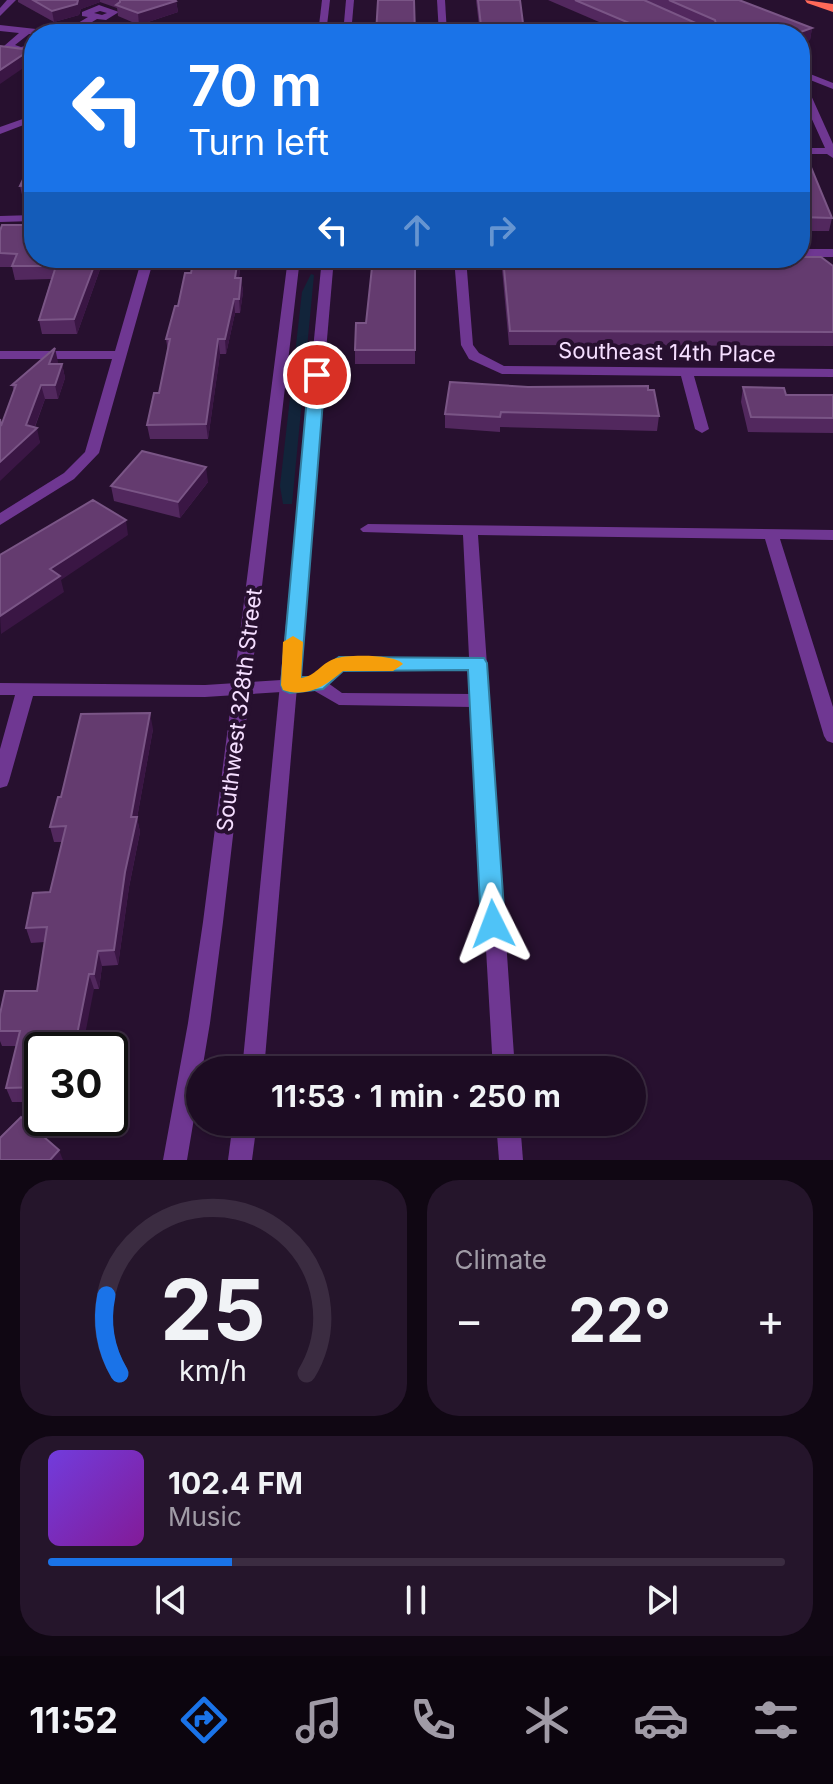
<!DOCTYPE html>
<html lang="en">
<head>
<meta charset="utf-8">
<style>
  body { margin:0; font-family:Inter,sans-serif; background:#25152b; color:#f1f3f6; height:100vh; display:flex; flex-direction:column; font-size:30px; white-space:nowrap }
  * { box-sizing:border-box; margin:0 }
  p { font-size:26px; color:#a09ba6 }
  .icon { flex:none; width:44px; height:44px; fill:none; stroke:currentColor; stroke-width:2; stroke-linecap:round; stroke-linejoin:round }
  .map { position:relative; height:1160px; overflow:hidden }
  .drawer { display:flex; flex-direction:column; gap:20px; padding:20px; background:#100713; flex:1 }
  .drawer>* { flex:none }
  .guide { position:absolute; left:24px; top:24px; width:786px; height:244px; border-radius:32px; box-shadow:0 2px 6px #0004,0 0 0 2px #3b2c41; background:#1a73e8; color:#fff; overflow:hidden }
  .speed { position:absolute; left:24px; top:1032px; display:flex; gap:16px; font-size:40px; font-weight:700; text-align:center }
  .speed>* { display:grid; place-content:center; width:104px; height:104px; border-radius:50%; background:#1d0c23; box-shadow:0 2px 6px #0004,0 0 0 2px #3b2c41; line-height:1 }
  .speed .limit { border:4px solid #111; border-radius:12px; background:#fff; color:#111 }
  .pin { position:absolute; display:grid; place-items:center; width:68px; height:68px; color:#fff; margin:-34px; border:4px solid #fff; border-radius:50%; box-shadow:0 2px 8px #0007 }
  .me { position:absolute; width:88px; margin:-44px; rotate:357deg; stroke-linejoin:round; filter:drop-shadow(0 0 6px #0008) }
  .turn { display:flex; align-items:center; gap:28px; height:168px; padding:0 32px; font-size:36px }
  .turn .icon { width:104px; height:104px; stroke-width:2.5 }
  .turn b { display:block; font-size:56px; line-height:68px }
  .lanes { display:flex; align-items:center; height:76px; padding:0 32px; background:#0003; justify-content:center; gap:40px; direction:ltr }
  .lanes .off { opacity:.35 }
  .big { font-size:60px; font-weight:700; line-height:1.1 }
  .drawer .card { flex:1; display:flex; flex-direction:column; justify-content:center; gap:12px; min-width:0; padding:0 28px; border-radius:32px; background:#25152b }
  .drawer .dial { align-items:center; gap:0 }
  .dial svg { height:208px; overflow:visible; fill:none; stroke:#3b2c41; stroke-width:7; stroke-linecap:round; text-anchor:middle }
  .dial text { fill:#f1f3f6; stroke:none }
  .song { display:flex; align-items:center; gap:24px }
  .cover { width:96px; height:96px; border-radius:12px; background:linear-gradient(135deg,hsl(260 70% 55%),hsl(290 70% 35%)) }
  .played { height:8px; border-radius:4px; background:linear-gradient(90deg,#1a73e8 25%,#3b2c41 25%) }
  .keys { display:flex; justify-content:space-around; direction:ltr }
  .heat { display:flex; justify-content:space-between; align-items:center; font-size:44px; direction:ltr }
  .drawer .tiles { flex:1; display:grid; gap:20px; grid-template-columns:1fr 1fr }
  .card:last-child { grid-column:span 2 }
  .trip { position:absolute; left:186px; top:1056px; width:460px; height:80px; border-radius:40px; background:#1d0c23; box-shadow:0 2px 6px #0004,0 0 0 2px #3b2c41; font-weight:700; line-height:80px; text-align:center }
  .dock { display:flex; height:128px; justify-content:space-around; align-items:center; background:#0c050e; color:#a09ba6 }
  .dock .icon { width:56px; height:56px }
  .dock .selected { color:#1a73e8 }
  .dock b { font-size:36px; color:#f1f3f6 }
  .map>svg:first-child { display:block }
  .green { fill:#12243a }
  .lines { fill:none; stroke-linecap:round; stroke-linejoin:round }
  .minor { fill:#6f3792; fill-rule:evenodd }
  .tertiary { fill:#6f3792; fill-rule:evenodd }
  .motorway { fill:#ff6959; fill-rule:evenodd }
  .wall { fill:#52285e }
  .shaded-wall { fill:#3a1644 }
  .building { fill:#643b6f; stroke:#7a5586; stroke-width:2 }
  .route { fill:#4fc3f7; stroke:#337fa1; stroke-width:2 }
  .slow { fill:#f59e0b }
  .labels { text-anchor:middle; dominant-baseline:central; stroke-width:8; stroke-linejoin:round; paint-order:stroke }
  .street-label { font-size:22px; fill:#f5deff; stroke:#27102f }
</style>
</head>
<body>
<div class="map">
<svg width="833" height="1160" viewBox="0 0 833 1160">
  <rect width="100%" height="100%" fill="#27102f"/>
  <polygon class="green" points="311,274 314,275 292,504 283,504 280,486 302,292"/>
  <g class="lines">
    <g class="minor">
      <polygon points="7,0 16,0 0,16 0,8"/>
      <polygon points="437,0 445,0 447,34 439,34"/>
      <path d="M99 5 119 12 106 20 97 19 72 34H29L15 45 21 47 34 44V50L21 53 4 46 19 33 0 31V25L63 32 88 17 82 16V12ZM100 11 107 13 102 15 94 13Z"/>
      <polygon points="800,70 833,83 833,89 800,76"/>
      <polygon points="800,79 805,82 833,144 833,158 827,154 800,154 800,148 825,148 800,93"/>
      <polygon points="34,215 34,221 0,222 0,216"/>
      <rect x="800" y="249" width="33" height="8"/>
      <polygon points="142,258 154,258 99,453 74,479 0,525 0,513 64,473 85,452 112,359 0,359 0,351 115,351"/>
      <polygon points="454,258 466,258 473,345 479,353 504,366 833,369 833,377 694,376 709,429 702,433 695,429 681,376 502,374 469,359 461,345"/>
      <path d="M368 524 833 530V540L780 539 833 707V743L827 741 824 736 765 539 478 535 515 1070H493L472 707 339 705 313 690 205 697 33 696 9 781 7 786 0 788V749L15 695H0V683L205 685 312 678 333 660 339 658 469 657 463 535 363 532 360 529ZM470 669 472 694 342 693 328 683 343 670Z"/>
      <polygon points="496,1122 520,1122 523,1160 499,1160"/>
    </g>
    <g class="tertiary">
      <polygon points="322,0 330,0 326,34 318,34"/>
      <polygon points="346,0 354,0 351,34 343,34"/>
      <polygon points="34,115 34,121 0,134 0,127"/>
      <polygon points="288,258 300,258 223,922 210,1023 187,1160 163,1160 188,1023 203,922"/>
      <polygon points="322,258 334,258 264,1070 242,1070"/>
      <polygon points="233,1122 257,1122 252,1160 228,1160"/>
    </g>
    <polygon class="motorway" points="805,0 833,4 833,12 807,3"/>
  </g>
  <g class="wall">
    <polygon points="18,0 175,0 176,1 178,12 139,25 118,16 117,8 100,2 81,9 79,15 54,22 18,2"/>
    <polygon points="476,0 520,0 524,31 595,34 480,34"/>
    <polygon points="548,0 739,0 812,28 810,40 800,43 800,34 627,34"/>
    <polygon points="34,156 34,199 23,199 20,186"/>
    <polygon points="800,160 832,218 829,231 800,231"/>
    <polygon points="0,231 104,258 77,334 42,334 39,320 51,279 15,280 12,267 0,267"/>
    <polygon points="241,258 239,278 241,278 243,292 240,313 235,313 226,354 220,354 208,439 150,439 147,425 159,393 168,352 166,339 191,273"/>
    <polygon points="415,258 415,364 355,364 355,350 366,323"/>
    <polygon points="502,258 833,266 833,346 509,345 502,269"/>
    <polygon points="58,362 57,364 62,364 65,378 58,399 45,399 35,427 40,443 2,424 14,391 12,385"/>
    <polygon points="528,387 648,390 659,416 657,431 500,427 500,432 445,428 445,414"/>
    <polygon points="743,387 786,395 833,395 833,433 748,432 741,402"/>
    <polygon points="208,482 180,518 114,501 111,486"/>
    <polygon points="153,729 137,818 140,832 129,887 118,965 102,966 99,989 94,989 42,1050 42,1102 12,1102 6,1088 16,1046 2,1046 0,1041 0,1014 37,991 45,942 31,943 26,928 50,892 62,842 54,842 50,827 61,797"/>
  </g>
  <g class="shaded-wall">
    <polygon points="78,0 100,0 100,2 81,9 79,15 54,22 52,11"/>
    <polygon points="176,1 178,12 139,25 138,13"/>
    <polygon points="812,28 810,40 800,43 800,34 795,34"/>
    <polygon points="30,50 32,62 0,84 0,70"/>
    <polygon points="97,258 104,258 77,334 74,319"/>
    <polygon points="238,258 241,258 237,292 235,278"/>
    <polygon points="241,278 243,292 240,313 239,299"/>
    <polygon points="234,299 235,313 226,354 225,339"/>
    <polygon points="218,339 220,354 208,439 206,424"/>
    <polygon points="55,348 58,362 52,378 49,364"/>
    <polygon points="62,364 65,378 58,399 55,385"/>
    <polygon points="41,385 45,399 33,431 37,428 40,443 0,481 0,462 26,425"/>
    <polygon points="206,467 208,482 180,518 178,502"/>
    <polygon points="126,520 128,535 61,580 64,592 1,634 0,616 50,569"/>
    <polygon points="150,713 153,729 137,818 140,832 129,887 118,965 114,950 131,817"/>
    <polygon points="98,951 102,966 99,989 94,974"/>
    <polygon points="89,974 94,989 82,1050 74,1050"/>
    <polygon points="59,1150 63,1160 50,1160"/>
  </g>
  <g class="building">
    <polygon points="33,0 78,0 77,4 52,11"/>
    <polygon points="120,0 175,0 176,1 138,13 116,5 120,2"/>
    <polygon points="378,0 414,0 415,34 376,34"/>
    <polygon points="478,0 520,0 524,31 594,29 595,34 482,34"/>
    <polygon points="575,0 644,0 700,25 716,24 715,20 669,0 739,0 812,28 795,34 655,34"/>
    <polygon points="0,46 30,50 0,70"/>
    <polygon points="34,156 34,185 20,186"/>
    <polygon points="800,160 808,160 832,218 800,217"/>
    <polygon points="2,225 34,225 34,258 97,258 74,319 39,320 56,266 12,266 17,254 0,253 0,231"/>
    <polygon points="800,257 821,257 833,266 833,332 510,331 503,258"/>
    <polygon points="194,258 238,258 235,278 241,278 239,299 234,299 225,339 218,339 206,424 147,425 154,393 159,393 170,339 166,339 175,306 178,306 185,273 191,273"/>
    <polygon points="373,258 415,258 415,350 355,350 356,323 366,323"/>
    <polygon points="55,348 49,364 62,364 55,385 41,385 26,425 37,428 0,462 0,419 1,426 16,385 12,385"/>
    <polygon points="450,382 528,387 648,386 648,390 654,390 659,416 501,412 500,417 445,414"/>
    <polygon points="743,387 784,388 786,395 833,395 833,418 751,417"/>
    <polygon points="142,451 206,467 178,502 111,486"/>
    <polygon points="93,500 126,520 50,569 60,576 0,616 0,555"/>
    <polygon points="150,713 131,817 137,817 125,872 114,950 98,951 94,974 89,974 74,1050 42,1050 42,1087 6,1088 20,1031 0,1031 0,1014 5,991 37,991 47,927 26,928 33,893 50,892 66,826 50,827 58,797 61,797 81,714"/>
    <polygon points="21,1117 59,1150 50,1160 0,1160 0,1138"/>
  </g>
  <polygon class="route" points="317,371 325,375 301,677 311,677 339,657 484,658 487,663 505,924 501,931 493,934 485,931 481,924 468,670 343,671 323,689 290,693 283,690 281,685 309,375"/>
  <path class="slow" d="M293 636 303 642 301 678C316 676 320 664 334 659 345 654 396 654 403 664L393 671H343C325 686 308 698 283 690L281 685 283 642Z"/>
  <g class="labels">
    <g class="street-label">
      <text transform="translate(667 352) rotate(1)">Southeast 14th Place</text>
      <text transform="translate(239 710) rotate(-83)">Southwest 328th Street</text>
    </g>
  </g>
</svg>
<div class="speed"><div class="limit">30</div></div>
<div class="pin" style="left:317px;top:375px;background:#d93025"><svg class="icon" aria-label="arrive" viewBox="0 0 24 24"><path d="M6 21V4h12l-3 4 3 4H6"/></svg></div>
<svg class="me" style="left:493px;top:924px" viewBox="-20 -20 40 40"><path d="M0-17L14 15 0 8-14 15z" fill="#4fc3f7" stroke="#fff" stroke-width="4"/></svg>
<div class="trip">11:53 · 1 min · 250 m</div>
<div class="guide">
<div class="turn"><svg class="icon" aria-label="left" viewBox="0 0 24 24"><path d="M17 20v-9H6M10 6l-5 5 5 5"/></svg><div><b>70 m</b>Turn left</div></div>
<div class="lanes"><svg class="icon" aria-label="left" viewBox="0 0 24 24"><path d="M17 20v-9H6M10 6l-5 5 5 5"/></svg><svg class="icon off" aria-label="ahead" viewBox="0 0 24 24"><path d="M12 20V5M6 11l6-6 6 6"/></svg><svg class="icon off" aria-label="right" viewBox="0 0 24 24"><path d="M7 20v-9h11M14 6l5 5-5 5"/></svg></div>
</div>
</div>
<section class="drawer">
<div class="tiles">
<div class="card dial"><svg viewBox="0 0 100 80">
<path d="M14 69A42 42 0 1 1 86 69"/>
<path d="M14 69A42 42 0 0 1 9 39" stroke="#1a73e8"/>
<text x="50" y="56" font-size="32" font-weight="700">25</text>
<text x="50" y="72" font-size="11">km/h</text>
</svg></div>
<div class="card"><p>Climate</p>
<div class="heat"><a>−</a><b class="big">22°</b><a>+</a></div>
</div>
<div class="card">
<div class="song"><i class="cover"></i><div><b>102.4 FM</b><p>Music</p></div></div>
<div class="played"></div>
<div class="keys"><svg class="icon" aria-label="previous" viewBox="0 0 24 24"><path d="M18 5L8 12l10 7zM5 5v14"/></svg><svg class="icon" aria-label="pause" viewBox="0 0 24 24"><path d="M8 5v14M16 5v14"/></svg><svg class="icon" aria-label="next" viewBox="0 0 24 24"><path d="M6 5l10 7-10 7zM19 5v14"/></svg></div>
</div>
</div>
</section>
<nav class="dock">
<b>11:52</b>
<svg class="icon selected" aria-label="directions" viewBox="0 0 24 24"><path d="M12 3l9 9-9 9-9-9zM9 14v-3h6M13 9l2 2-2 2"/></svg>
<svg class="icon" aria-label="music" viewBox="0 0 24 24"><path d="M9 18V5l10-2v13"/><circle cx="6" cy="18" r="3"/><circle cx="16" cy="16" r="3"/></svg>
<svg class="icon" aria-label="phone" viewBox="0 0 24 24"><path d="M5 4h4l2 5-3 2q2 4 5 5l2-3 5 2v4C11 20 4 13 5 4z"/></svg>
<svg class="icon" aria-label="climate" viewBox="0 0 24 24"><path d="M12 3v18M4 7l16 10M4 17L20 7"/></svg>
<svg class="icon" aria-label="car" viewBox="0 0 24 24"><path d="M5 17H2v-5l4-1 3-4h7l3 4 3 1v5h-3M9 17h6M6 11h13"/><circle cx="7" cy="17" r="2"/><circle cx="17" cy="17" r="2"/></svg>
<svg class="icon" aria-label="filters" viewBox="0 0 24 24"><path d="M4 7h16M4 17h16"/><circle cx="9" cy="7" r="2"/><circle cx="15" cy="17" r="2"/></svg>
</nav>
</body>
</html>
